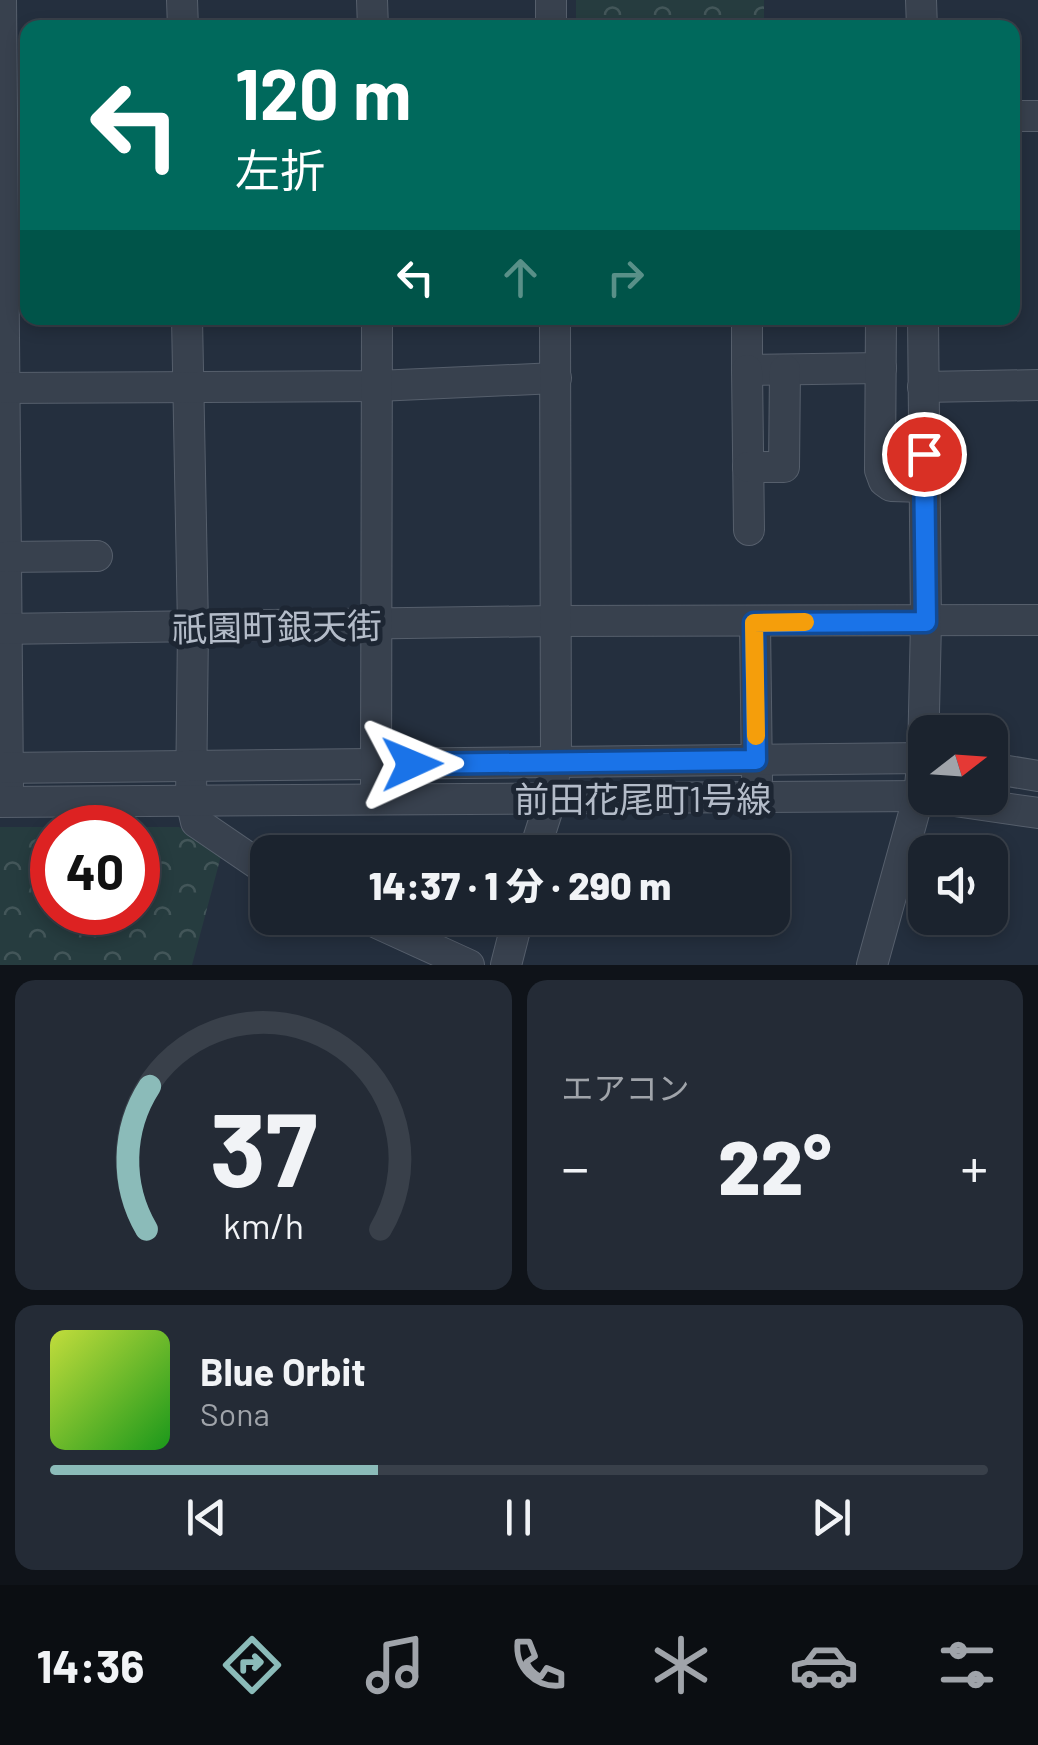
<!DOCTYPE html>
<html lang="ja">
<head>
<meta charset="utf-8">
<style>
  body { margin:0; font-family:Barlow,"Noto Sans JP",sans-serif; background:#242b36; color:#f1f3f6; height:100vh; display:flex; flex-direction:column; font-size:38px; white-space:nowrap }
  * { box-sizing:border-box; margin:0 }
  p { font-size:32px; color:#a0a4aa }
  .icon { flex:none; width:55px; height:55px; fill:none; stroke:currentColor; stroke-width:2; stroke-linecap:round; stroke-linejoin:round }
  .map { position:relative; height:965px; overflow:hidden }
  .side { display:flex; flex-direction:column; gap:15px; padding:15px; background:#0f1319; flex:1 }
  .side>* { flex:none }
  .top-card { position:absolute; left:20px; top:20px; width:1000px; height:305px; border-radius:20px; box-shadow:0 5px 15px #0003,0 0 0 2px #39404a; background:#00695c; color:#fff; overflow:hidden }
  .needle { width:65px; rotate:73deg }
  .fabs { position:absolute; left:908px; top:715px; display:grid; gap:20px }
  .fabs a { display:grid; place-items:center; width:100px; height:100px; border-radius:20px; background:#1b232e; box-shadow:0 5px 15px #0003,0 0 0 2px #39404a; font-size:50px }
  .speed { position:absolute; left:30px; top:805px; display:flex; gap:20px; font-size:50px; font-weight:700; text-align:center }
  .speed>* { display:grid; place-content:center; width:130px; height:130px; border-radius:50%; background:#1b232e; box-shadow:0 5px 15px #0003,0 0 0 2px #39404a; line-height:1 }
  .speed .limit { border:15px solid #d22; background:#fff; color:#111 }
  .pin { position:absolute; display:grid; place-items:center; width:85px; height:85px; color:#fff; margin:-42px; border:5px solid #fff; border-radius:50%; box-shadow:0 2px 10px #0007 }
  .me { position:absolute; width:110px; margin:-55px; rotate:89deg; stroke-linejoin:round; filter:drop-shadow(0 0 8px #0008) }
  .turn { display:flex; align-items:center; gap:35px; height:210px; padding:0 50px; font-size:45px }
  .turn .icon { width:130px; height:130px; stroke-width:2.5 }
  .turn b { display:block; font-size:70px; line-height:85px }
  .lanes { display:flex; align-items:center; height:95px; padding:0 50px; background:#0003; justify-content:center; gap:50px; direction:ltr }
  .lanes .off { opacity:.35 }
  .big { font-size:75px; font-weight:800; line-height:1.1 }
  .side .tile { flex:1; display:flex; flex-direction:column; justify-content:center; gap:15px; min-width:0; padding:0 35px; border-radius:20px; background:#242b36 }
  .side .dial { align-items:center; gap:0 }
  .dial svg { height:260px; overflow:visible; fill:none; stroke:#39404a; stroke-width:7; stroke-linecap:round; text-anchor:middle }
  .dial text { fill:#f1f3f6; stroke:none }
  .song { display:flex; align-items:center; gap:30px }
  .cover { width:120px; height:120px; border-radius:15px; background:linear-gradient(135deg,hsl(70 70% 55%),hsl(120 70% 35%)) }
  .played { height:10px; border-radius:5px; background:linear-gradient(90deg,#8bbbb9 35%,#39404a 35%) }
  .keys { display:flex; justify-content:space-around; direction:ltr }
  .heat { display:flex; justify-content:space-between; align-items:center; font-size:55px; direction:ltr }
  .side .tiles { flex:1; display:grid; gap:15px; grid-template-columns:1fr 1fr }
  .tile:last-child { grid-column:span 2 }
  .trip { position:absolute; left:250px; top:835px; width:540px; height:100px; border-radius:20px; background:#1b232e; box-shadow:0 5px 15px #0003,0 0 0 2px #39404a; font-weight:800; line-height:100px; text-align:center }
  .tabs { display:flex; height:160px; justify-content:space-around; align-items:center; background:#0b0e12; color:#a0a4aa }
  .tabs .icon { width:70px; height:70px }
  .tabs .selected { color:#8bbbb9 }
  .tabs b { font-size:45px; color:#f1f3f6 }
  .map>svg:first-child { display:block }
  .forest { fill:url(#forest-crowns); fill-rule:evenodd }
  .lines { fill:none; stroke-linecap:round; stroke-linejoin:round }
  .minor-casing { stroke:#565f6c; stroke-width:32 }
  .minor { stroke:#38414e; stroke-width:30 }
  .route-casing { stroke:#114b97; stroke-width:25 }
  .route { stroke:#1a73e8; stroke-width:18 }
  .slow { stroke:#f59e0b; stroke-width:18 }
  .labels { text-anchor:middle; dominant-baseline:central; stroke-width:10; stroke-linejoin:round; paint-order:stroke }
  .street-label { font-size:35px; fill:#b4bcc9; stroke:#1d2633 }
</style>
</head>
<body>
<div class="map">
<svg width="1038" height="965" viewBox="0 0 1038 965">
  <defs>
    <pattern id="forest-crowns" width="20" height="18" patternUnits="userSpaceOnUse" patternTransform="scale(2.5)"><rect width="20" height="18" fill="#263c3f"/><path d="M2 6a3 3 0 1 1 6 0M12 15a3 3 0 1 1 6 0" fill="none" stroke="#435659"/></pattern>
  </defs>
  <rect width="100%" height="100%" fill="#242f3e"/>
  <g class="forest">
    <rect x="576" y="0" width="188" height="27"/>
    <path d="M0 827H179L221 856 192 965H0ZM52 828H138V912H52Z"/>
  </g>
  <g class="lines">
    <g class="minor-casing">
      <g id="minor">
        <polyline points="1,0 8,787"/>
        <polyline points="182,0 183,28"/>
        <polyline points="372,0 373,28"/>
        <polyline points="551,0 551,28"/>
        <polyline points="921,0 922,28"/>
        <polyline points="1012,116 1038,116"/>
        <polyline points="187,318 193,628 191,800 196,822 268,871"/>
        <polyline points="747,318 747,370 881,368"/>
        <polyline points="881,318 880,470 884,481 891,486 924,487"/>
        <polyline points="747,370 749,530"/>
        <polyline points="923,387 1038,385"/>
        <polyline points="0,388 377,386 556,378"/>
        <polyline points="748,467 784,467 785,370"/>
        <polyline points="5,557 97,556"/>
        <polyline points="755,623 757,780"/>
        <polyline points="0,629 553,621 1038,620"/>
        <polyline points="0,768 925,758"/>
        <polyline points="990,768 1038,776"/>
        <polyline points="376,784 377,318"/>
        <polyline points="934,798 1038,813"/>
        <polyline points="0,802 925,796"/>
        <polyline points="534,852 551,799 556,761 555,318"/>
        <polyline points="366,918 469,965"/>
        <polyline points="506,965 518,918"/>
        <polyline points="872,965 919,795 923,757 926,622 923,318"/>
      </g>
    </g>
    <use href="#minor" class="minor"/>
  </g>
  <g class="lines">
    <g class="route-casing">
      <polyline id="route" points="412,764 756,760 754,623 926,622 924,454"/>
    </g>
    <use href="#route" class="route"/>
    <polyline class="slow" points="756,736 754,623 805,622"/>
  </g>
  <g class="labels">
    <g class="street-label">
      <text transform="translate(277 626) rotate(-1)">祇園町銀天街</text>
      <text x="643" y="798">前田花尾町1号線</text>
    </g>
  </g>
</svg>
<div class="fabs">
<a><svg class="needle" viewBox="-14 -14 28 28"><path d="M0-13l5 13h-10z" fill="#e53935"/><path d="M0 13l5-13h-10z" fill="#a0a4aa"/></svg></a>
<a><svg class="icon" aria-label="sound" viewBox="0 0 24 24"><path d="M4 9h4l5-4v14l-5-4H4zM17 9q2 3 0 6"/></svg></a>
</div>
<div class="speed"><div class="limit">40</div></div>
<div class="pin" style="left:924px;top:454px;background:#d93025"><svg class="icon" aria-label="arrive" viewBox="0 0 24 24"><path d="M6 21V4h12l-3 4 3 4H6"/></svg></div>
<svg class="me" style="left:412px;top:764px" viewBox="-20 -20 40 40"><path d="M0-17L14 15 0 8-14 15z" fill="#1a73e8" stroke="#fff" stroke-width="4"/></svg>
<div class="trip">14:37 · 1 分 · 290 m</div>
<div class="top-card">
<div class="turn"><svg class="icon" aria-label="left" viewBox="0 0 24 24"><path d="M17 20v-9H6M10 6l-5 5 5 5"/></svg><div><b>120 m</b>左折</div></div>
<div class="lanes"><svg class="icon" aria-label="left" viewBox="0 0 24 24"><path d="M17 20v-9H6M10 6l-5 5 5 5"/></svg><svg class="icon off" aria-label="ahead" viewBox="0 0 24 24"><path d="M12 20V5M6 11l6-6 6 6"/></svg><svg class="icon off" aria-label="right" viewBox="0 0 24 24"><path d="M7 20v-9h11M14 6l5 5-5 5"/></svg></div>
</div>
</div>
<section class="side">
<div class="tiles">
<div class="tile dial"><svg viewBox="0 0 100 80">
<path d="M14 69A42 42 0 1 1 86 69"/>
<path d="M14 69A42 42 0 0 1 15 25" stroke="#8bbbb9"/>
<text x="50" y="56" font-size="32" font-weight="700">37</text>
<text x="50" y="72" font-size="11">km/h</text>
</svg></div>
<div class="tile"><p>エアコン</p>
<div class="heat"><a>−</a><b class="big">22°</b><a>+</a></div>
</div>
<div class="tile">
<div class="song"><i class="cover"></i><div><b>Blue Orbit</b><p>Sona</p></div></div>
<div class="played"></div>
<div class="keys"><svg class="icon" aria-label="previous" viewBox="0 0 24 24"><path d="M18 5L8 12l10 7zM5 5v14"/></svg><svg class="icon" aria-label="pause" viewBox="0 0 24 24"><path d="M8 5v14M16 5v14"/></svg><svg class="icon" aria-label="next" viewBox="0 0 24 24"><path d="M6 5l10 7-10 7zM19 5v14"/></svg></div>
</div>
</div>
</section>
<nav class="tabs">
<b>14:36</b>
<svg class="icon selected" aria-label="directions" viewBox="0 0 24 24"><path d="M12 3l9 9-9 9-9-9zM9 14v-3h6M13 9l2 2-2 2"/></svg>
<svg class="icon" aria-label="music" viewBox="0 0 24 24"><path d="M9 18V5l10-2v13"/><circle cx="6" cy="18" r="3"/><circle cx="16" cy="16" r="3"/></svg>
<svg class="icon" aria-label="phone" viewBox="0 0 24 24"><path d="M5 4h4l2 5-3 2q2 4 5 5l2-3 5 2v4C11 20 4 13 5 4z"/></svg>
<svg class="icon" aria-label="climate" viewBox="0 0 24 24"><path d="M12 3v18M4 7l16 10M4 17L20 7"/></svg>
<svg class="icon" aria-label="car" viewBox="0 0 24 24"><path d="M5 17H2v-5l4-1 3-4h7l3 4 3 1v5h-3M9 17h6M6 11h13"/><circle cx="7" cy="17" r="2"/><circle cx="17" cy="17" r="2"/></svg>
<svg class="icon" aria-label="filters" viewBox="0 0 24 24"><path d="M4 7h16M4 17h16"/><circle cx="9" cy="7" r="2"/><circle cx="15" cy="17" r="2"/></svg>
</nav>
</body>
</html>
